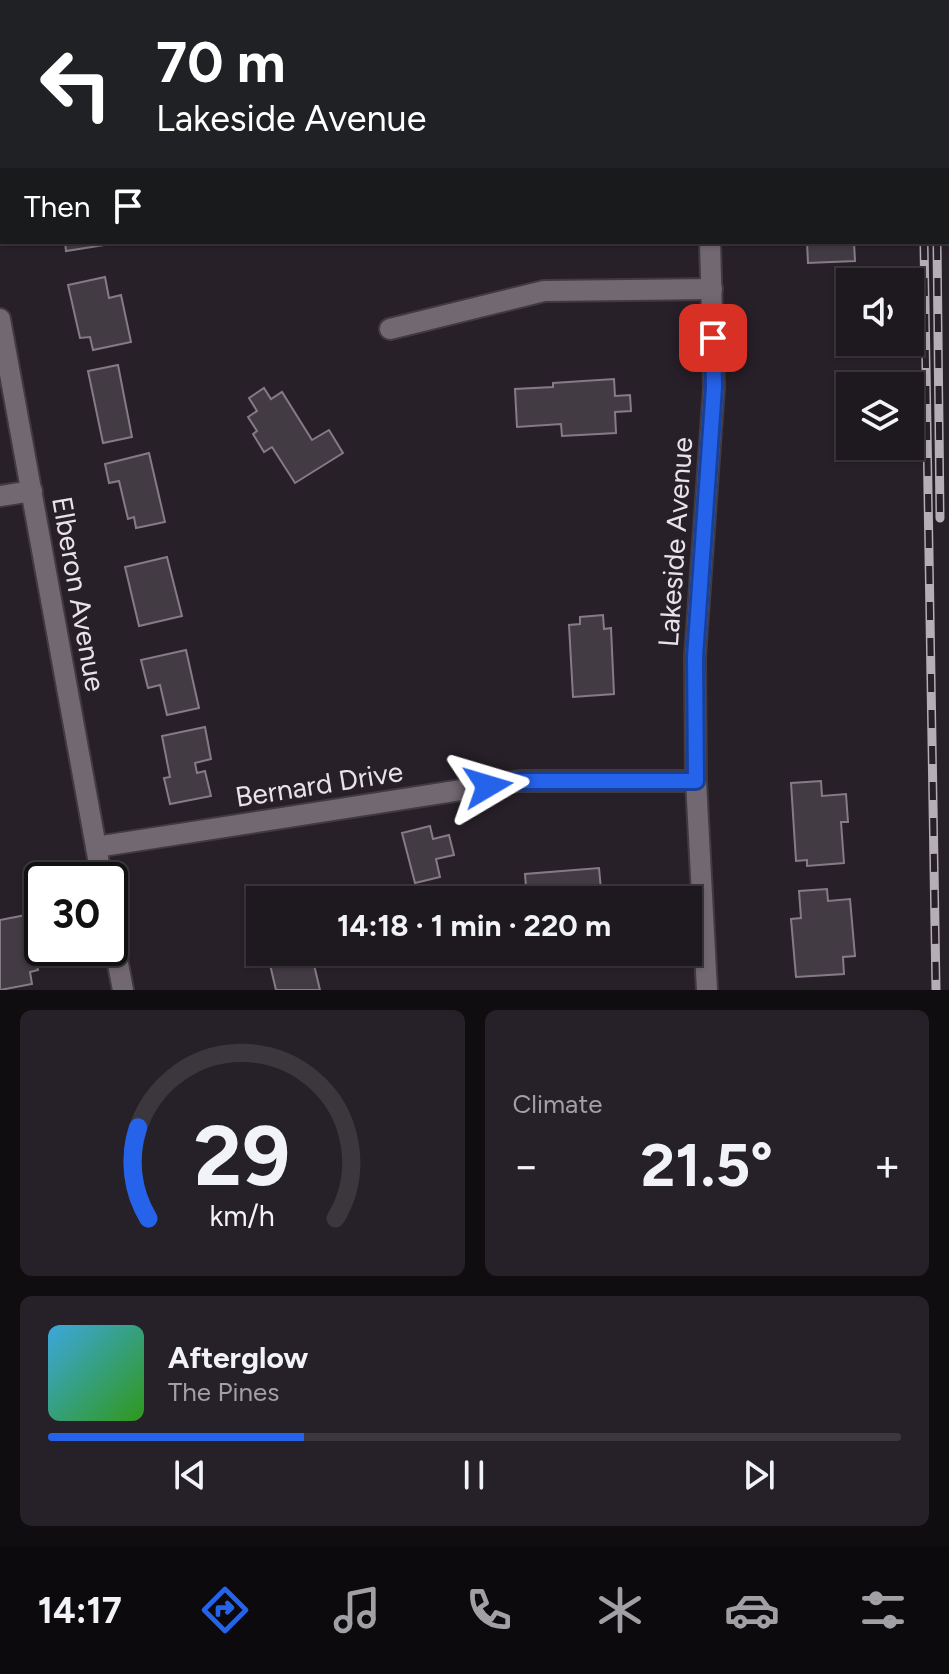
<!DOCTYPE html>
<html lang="en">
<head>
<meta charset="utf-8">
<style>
  body { margin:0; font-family:Figtree,sans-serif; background:#262128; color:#f1f3f6; height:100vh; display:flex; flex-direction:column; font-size:30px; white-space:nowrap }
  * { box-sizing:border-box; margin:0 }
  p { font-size:26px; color:#a1a0a4 }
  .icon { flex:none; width:44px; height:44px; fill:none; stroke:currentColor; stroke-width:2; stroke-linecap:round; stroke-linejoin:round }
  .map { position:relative; height:990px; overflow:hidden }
  .sheet { display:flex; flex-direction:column; gap:20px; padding:20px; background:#100d11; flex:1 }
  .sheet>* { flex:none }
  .top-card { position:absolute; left:0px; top:0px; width:950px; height:244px; box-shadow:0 2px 6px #0004,0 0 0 2px #3c373d; background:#202124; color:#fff; overflow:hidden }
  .tools { position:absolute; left:836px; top:268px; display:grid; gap:16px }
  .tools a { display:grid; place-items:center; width:88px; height:88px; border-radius:0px; background:#1e181f; box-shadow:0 2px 6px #0004,0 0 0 2px #3c373d; font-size:40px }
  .speed { position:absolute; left:24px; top:862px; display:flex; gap:16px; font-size:40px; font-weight:700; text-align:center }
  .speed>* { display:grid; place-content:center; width:104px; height:104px; border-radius:50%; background:#1e181f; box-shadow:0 2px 6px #0004,0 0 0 2px #3c373d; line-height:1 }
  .speed .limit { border:4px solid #111; border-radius:12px; background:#fff; color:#111 }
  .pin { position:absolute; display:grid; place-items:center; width:68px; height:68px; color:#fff; margin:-34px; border-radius:16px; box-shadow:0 4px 12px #0006 }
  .me { position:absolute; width:88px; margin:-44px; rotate:83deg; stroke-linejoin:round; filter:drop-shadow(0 0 6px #0008) }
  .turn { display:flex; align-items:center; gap:28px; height:168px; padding:0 24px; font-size:36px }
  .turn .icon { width:104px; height:104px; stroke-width:2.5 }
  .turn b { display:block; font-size:56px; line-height:68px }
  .then { display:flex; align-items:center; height:76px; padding:0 24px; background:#0003; gap:16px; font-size:30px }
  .big { font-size:60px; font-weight:700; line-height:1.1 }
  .sheet .card { flex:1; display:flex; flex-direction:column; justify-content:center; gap:12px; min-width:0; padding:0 28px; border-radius:12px; background:#262128 }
  .sheet .dial { align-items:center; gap:0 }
  .dial svg { height:208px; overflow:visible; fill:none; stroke:#3c373d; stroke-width:7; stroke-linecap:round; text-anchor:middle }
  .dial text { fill:#f1f3f6; stroke:none }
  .song { display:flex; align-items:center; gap:24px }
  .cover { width:96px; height:96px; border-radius:12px; background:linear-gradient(135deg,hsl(200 70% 55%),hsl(110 70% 35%)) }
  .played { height:8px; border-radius:4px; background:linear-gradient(90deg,#2563eb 30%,#3c373d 30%) }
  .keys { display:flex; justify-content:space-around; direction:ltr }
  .heat { display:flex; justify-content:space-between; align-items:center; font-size:44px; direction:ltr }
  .sheet .tiles { flex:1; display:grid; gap:20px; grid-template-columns:1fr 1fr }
  .card:last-child { grid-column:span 2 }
  .trip { position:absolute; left:246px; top:886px; width:456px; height:80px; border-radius:0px; background:#1e181f; box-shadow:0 2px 6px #0004,0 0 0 2px #3c373d; font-weight:700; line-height:80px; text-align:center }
  .tabs { display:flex; height:128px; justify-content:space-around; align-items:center; background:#0c0a0c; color:#a1a0a4 }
  .tabs .icon { width:56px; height:56px }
  .tabs .on { color:#2563eb }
  .tabs b { font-size:36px; color:#f1f3f6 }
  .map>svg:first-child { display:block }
  .building { fill:#433b44; stroke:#857b86; stroke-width:2 }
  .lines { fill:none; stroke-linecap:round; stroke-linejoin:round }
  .minor-casing { stroke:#413a41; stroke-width:24 }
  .minor { stroke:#726872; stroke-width:20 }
  .rail-casing { stroke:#b5aeb5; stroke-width:9 }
  .rail { stroke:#282029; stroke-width:6; stroke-dasharray:18; stroke-linecap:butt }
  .route-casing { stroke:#184099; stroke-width:20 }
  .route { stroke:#2563eb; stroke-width:14 }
  .labels { text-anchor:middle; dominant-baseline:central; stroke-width:8; stroke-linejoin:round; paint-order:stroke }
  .street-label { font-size:28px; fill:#e9e3e9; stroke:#282029 }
</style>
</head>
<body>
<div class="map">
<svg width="949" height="990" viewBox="0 0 949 990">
  <rect width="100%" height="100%" fill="#282029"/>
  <g class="building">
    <polygon points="65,242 110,242 111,244 66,251"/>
    <polygon points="807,242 854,242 855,261 808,263"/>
    <polygon points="105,277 109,298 121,295 131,342 93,350 90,337 80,338 68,285"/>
    <polygon points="118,365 132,437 103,443 88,371"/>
    <polygon points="614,379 615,396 630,395 631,411 615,412 616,433 562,436 561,424 517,427 515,389 553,387 553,383"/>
    <polygon points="264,388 271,399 282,392 312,440 329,430 343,453 295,483 272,447 264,452 253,434 257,431 248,417 257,411 249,398"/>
    <polygon points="149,453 165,522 136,528 134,517 128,519 119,481 109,483 105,464"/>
    <polygon points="167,557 182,616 139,626 125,567"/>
    <polygon points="603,615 604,629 611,628 614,694 573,697 569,625 580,624 580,617"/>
    <polygon points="186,650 199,708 167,715 160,685 148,688 141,660"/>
    <polygon points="205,727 211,759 195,763 197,773 205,771 211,796 170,804 164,778 170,777 162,736"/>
    <polygon points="821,781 822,796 846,794 848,822 841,822 844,863 807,866 807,860 796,861 791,783"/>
    <polygon points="430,826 433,839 449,835 454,855 436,859 440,877 415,883 402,833"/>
    <polygon points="599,868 602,900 527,900 525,874"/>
    <polygon points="827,889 828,901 850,899 855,956 843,957 844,974 796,977 791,919 801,918 799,891"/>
    <polygon points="26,915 38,970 30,972 32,984 0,990 0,920"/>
    <polygon points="267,952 311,952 320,990 276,990"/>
  </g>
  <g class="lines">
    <g class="minor-casing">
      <g id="minor">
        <polyline points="701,0 701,2"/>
        <polyline points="0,319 102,880"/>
        <polyline points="390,329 544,291 712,289"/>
        <polyline points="0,496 32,491"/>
        <polyline points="96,847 519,781 696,781"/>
        <polyline points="110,922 123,990"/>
        <polyline points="707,990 696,781 695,657 714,387 710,242"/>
      </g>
    </g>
    <use href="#minor" class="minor"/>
    <g class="rail-casing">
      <g id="rail">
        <polyline points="921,0 921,2"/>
        <polyline points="935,0 935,2"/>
        <polyline points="924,242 936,990"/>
        <polyline points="937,242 940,518"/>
      </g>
    </g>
    <use href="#rail" class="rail"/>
  </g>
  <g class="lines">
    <g class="route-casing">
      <polyline id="route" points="488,786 519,781 696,781 695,657 714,387 713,338"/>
    </g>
    <use href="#route" class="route"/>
  </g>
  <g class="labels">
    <g class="street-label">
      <text transform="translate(675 542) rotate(-86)">Lakeside Avenue</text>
      <text transform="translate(79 594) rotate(80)">Elberon Avenue</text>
      <text transform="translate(319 784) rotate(-9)">Bernard Drive</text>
    </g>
  </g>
</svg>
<div class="tools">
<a><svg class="icon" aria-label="sound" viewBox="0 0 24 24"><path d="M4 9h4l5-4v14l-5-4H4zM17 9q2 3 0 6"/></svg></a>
<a><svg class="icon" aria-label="layers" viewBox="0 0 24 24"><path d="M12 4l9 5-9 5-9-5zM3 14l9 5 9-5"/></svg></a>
</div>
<div class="speed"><div class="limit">30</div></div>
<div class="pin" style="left:713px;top:338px;background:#d93025"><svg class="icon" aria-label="arrive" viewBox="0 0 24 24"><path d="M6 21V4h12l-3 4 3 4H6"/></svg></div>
<svg class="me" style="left:488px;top:786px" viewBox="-20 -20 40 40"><path d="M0-17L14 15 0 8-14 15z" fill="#2563eb" stroke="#fff" stroke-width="4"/></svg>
<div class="trip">14:18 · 1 min · 220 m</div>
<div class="top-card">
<div class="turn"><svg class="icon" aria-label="left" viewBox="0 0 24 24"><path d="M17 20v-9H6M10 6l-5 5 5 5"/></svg><div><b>70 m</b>Lakeside Avenue</div></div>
<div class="then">Then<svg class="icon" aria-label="arrive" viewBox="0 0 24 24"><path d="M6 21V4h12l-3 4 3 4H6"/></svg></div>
</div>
</div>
<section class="sheet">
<div class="tiles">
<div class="card dial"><svg viewBox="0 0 100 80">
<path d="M14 69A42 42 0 1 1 86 69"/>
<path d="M14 69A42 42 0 0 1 10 34" stroke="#2563eb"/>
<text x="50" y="56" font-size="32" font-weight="700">29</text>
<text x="50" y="72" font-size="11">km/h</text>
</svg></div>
<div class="card"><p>Climate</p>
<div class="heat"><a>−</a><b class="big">21.5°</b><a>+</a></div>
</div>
<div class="card">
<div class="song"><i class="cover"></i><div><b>Afterglow</b><p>The Pines</p></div></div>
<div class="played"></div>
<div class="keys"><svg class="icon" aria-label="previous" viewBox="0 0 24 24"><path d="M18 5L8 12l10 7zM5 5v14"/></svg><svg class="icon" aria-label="pause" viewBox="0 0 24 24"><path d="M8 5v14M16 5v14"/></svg><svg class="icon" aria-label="next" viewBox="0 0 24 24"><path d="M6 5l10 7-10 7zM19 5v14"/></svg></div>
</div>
</div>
</section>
<nav class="tabs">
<b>14:17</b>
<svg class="icon on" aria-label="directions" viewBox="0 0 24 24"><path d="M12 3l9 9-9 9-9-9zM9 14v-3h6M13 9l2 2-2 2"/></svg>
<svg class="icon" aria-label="music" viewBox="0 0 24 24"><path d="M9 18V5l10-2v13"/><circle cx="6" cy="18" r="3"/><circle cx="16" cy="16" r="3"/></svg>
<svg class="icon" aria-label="phone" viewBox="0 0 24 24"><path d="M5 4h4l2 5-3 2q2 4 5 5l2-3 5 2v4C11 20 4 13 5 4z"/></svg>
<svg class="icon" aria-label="climate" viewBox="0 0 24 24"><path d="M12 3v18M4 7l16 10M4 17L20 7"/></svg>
<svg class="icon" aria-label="car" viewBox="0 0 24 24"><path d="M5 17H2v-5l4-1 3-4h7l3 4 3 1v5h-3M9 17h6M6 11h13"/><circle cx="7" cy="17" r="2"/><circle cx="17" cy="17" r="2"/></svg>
<svg class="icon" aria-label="filters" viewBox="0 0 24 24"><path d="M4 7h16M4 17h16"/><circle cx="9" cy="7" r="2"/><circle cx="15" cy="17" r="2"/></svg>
</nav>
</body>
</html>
